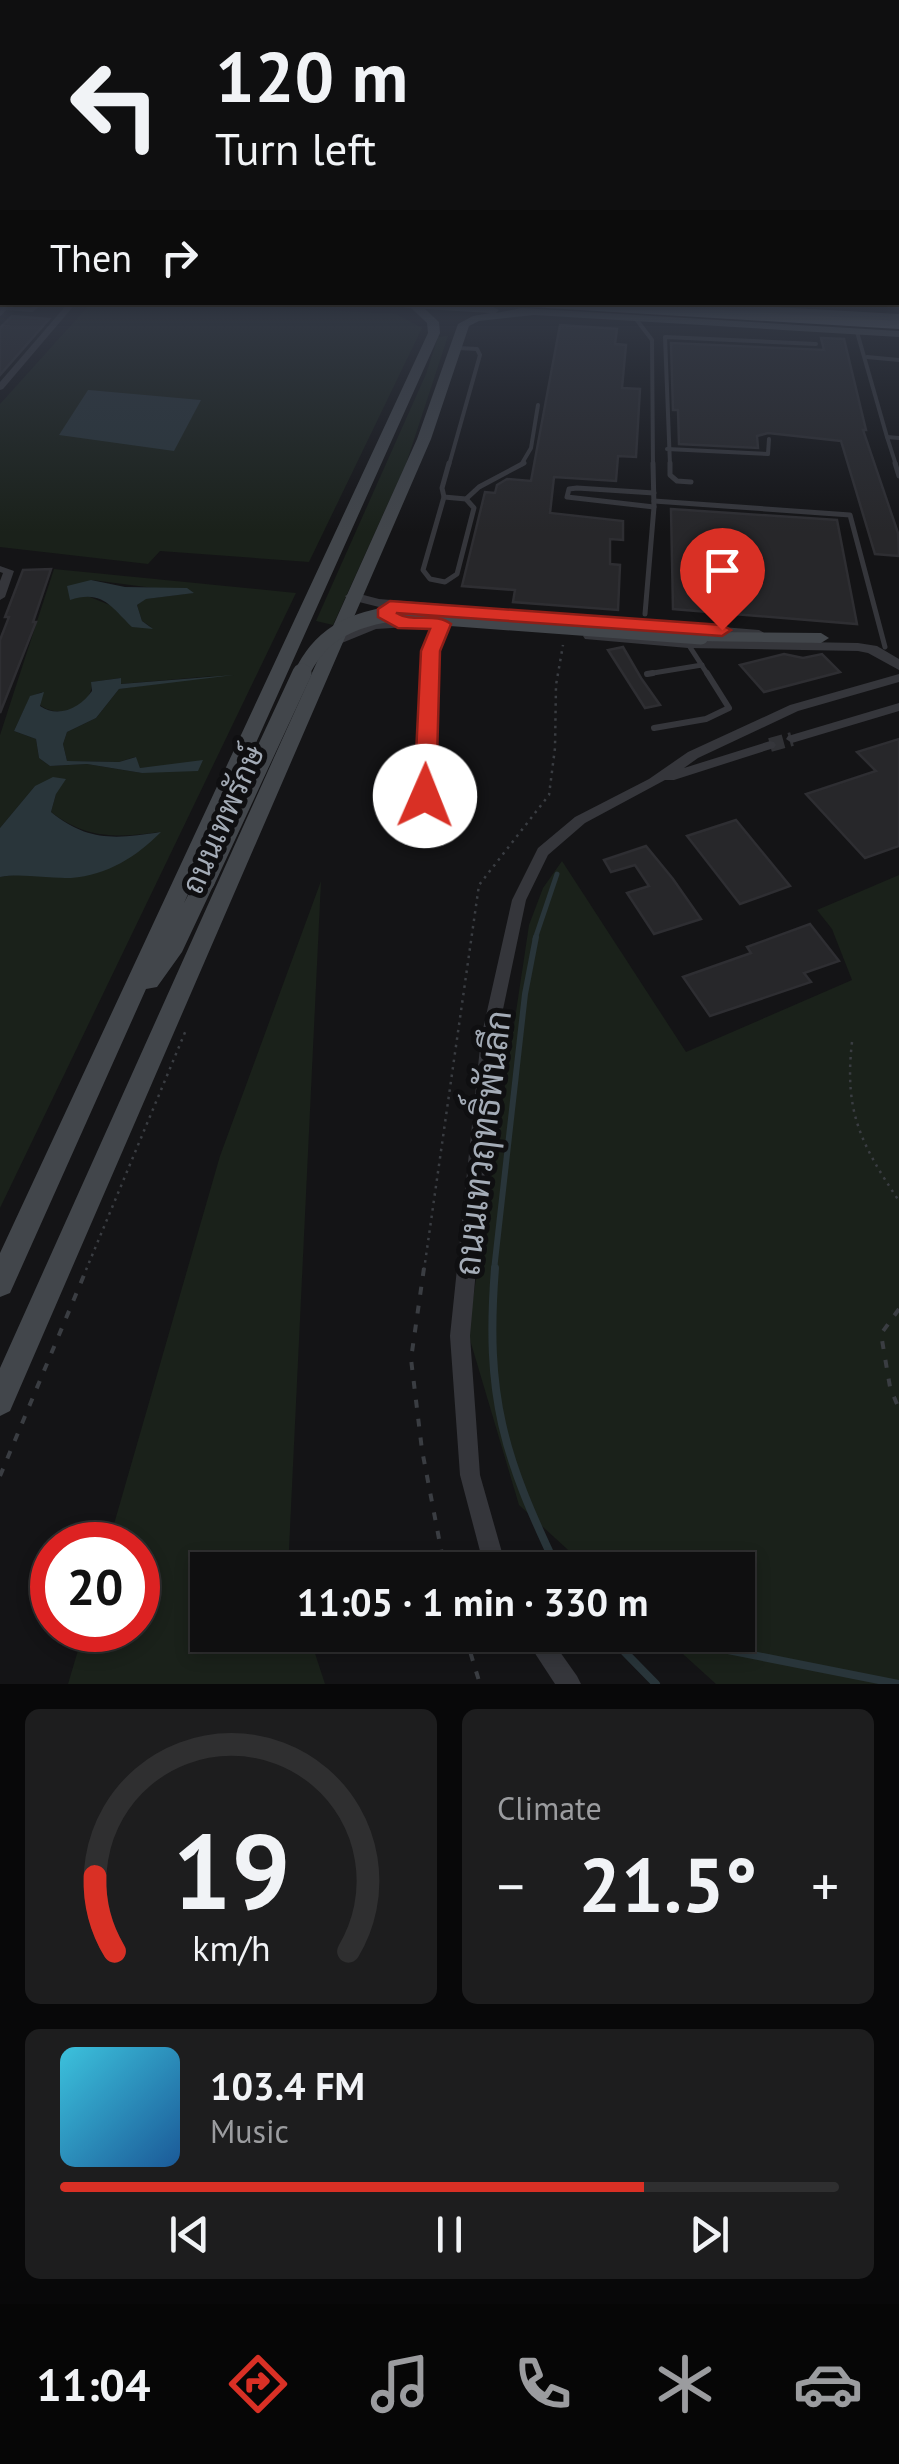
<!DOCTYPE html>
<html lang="en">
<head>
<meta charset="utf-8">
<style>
  body { margin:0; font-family:"PT Sans",Sarabun,sans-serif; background:#1d1d1e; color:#f1f3f6; height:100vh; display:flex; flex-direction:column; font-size:38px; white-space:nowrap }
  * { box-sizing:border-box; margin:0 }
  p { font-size:32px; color:#9b9c9f }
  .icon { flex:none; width:55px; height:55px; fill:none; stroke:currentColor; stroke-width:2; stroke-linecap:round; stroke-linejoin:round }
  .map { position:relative; height:1684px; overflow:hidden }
  .side { display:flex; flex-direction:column; gap:25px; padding:25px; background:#080809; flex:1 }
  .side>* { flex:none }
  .banner { position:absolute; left:0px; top:0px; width:900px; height:305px; box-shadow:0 5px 15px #0003,0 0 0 2px #2f2f30; background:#0f0f10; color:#f1f3f6; overflow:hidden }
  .speed { position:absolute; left:30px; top:1522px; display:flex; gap:20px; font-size:50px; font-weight:700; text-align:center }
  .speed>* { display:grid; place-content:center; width:130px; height:130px; border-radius:50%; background:#0f0f10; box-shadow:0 5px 15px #0003,0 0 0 2px #2f2f30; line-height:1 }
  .speed .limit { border:15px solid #d22; background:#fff; color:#111 }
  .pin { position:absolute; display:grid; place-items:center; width:85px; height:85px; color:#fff; margin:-102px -42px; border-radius:50% 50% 50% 0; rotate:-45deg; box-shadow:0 0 10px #0007 }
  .pin .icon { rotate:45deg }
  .me { position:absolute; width:110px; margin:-55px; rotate:1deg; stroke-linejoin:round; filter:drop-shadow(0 0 8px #0008) }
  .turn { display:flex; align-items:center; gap:35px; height:210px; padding:0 50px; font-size:45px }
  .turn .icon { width:130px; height:130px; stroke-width:2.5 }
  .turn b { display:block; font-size:70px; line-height:85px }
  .then { display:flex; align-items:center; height:95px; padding:0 50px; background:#0003; gap:20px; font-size:38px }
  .big { font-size:75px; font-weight:800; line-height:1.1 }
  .side .widget { flex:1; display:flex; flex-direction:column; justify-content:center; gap:15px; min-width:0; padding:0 35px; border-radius:15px; background:#1d1d1e }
  .side .dial { align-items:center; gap:0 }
  .dial svg { height:260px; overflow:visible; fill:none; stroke:#2f2f30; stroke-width:7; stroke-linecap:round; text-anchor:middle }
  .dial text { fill:#f1f3f6; stroke:none }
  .song { display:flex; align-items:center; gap:30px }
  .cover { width:120px; height:120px; border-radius:15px; background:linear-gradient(135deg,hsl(190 70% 55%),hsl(210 70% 35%)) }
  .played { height:10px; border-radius:5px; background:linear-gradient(90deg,#d93025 75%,#2f2f30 75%) }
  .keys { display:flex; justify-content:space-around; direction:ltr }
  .heat { display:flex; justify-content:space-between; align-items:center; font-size:55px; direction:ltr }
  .side .tiles { flex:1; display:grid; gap:25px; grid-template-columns:1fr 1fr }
  .widget:last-child { grid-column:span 2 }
  .trip { position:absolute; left:190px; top:1552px; width:565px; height:100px; border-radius:0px; background:#0f0f10; box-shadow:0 5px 15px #0003,0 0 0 2px #2f2f30; font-weight:800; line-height:100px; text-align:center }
  .tab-bar { display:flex; height:160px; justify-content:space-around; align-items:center; background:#060606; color:#9b9c9f }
  .tab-bar .icon { width:70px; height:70px }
  .tab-bar .active { color:#d93025 }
  .tab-bar b { font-size:45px; color:#f1f3f6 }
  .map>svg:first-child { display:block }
  .green { fill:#1a211a; fill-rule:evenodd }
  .water { fill:#29353a }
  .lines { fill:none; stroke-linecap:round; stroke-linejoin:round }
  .stream-far2 { stroke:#29353a; stroke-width:5 }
  .stream-far1 { stroke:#29353a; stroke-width:6 }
  .stream { stroke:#29353a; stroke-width:8 }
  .building { fill:#27272a; stroke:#2e2e32; stroke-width:2.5 }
  .minor-tunnel { stroke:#313236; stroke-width:14; stroke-dasharray:14 6; stroke-linecap:butt }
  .path-far1 { stroke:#3a3d42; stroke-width:2.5; stroke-dasharray:2.5 5; stroke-linecap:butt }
  .path { stroke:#3a3d42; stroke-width:4; stroke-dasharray:8 11; stroke-linecap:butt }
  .service-far2 { stroke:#35363b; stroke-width:4 }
  .service-far1 { stroke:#35363b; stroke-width:5 }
  .service { stroke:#35363b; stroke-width:6 }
  .minor { fill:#35363b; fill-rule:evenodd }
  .tertiary { fill:#35363b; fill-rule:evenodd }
  .secondary { fill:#42464b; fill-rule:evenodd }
  .trunk { fill:#585c63; fill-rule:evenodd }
  .motorway { fill:#60656c; fill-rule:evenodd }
  .secondary-bridge-far1 { stroke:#42464b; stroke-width:15 }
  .secondary-bridge { stroke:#42464b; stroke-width:19 }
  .route { fill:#d93025; stroke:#8d1f18; stroke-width:2.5 }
  .labels { text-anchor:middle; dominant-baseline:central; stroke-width:10; stroke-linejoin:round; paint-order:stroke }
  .street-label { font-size:30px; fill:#a4acb7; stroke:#0f0f11 }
  .near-street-label { font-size:35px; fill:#a4acb7; stroke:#0f0f11 }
</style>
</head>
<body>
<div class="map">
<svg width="899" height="1684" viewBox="0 0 899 1684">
  <rect width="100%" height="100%" fill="#141416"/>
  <g class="green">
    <polygon points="91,303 202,303 396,314 422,328 309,562 160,551 148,564 0,547 0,404"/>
    <polygon points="448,336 406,464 333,625 316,621 426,374 438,337"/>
    <path d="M54 569 296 593 0 1208V877L21 874 71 878 159 832C117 838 86 839 51 812L56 794 35 786 0 828V735ZM92 580 192 593 145 599 137 605 142 621 151 627 125 620 122 610 85 595ZM214 676 119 689 96 718 67 732 63 744 67 761 119 762 135 757 140 768 160 767 142 773 87 764 50 766 39 758 36 739 14 731 30 697 42 692 40 705C59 720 93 707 92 682L120 678V684Z"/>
    <polygon points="562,861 686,1052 852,980 832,929 817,910 899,875 899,1684 716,1684 662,1635 738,1635 738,1570 590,1570 519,1505 468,1333 529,925 543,888"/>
    <polygon points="321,881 288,1570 208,1570 208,1635 309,1635 325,1684 68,1684 84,1630 138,1630 138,1545 108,1545 220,1156"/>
  </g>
  <g class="water">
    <polygon points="88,390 89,390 201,400 174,451 59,435"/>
    <path d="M91 580 125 587 187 588 194 593 146 599 137 605 142 621 153 629 132 627C112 608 103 589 70 600L67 586Z"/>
    <path d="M234 675 119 689 96 718 67 732 63 744 67 761 119 762 136 757 140 768 203 760 198 771 142 773 87 764 50 766 39 758 36 739 14 731 30 696 44 692 40 706C59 719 81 707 92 691L91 682 121 678V684Z"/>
    <path d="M53 777 66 779 56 794 51 812C88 842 116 839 161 832 136 857 108 875 71 878 47 879 24 873 0 877V828L35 786Z"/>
  </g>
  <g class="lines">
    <polyline class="stream-far2" points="535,939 557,874"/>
    <polyline class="stream-far1" points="494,1270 525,994 536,937"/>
    <g class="stream">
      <path d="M495 1268C485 1397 503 1455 558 1570"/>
      <polyline points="608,1635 656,1684"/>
      <polyline points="652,1635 899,1684"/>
    </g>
  </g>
  <g class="building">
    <polygon points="12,316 49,319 0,375 0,328"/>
    <polygon points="560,325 617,329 615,344 626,345 622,388 640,389 636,457 618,456 616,481 554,477 550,513 623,521 623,540 610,539 610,564 620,565 618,610 513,602 515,590 462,586 485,492 495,493 497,485 507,479 531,481"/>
    <polygon points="821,338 844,339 866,430 863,430 898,533 899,556 875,554 841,441 768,433 757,436 758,448 679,444 678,410 673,410 671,343 824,350"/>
    <polygon points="671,509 837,520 857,624 673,609"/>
    <polygon points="51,569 33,622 36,622 0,713 0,640 9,617 5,617 23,570"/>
    <polygon points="623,647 641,678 660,705 645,708 608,650"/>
    <polygon points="784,654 803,658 822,654 840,672 764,692 740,665"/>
    <polygon points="899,739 899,846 865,858 806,794 876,771 857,752"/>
    <polygon points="736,820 790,886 740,904 687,836"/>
    <polygon points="646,846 673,879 701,919 654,934 627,893 649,886 635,865 611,872 604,860"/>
    <polygon points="810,924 839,961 804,973 811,982 710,1016 683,977 751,953 747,947"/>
  </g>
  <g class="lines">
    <polyline class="minor-tunnel" points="770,745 792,739"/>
    <g class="path-far1">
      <path d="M852 1042C844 1112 861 1144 899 1201"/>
      <polyline points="86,1270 186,1030"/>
      <polyline points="424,1270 479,885 549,795 555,748 556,685 563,645"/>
    </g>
    <g class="path">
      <polyline points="424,1268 411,1359 422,1450 445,1570"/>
      <polyline points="899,1309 881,1334 890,1387 899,1409"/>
      <polyline points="0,1476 87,1268"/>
      <polyline points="465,1635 480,1684"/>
    </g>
    <g class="service-far2">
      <polyline points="5,308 32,310 41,302"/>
      <polyline points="0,314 11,302"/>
      <polyline points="636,319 652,340 653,465"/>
      <polyline points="857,332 887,437"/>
      <polyline points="867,357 899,360"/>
      <polyline points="667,449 768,454 769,439"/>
      <polyline points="449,465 480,355 477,349 458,348"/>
      <polyline points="521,465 531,448 538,405"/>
      <polyline points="670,465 665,337 816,344"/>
      <polyline points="896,465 887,437 899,438"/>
    </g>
    <g class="service-far1">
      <polyline points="670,463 670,475 677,481 691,482"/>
      <polyline points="895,463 899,476"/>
      <polyline points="654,493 577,488 569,489 567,497 654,507"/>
      <polygon points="444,497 466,499 474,508 457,574 445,582 430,579 423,570"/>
      <polyline points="444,497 442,488 449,463"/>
      <polyline points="466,499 479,487 524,463"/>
      <polyline points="654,501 850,515 885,647"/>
      <polyline points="645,614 654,507 653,463"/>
      <polyline points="688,644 708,675"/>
      <polyline points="647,674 702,665"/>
      <polyline points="429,675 430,651 441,624"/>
    </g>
    <g class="service">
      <polyline points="647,674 653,673"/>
      <polyline points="654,728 706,719 729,708 707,673"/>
      <polyline points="425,796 429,673"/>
    </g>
    <g class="minor">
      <polygon points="69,302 77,302 3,389 0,390 0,382"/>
      <polygon points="0,566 14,571 5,597 0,600 0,581 3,573 0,572"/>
      <polygon points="899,674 899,682 798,711 698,758 684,768 770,741 774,742 776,745 774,748 674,780 665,780 585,823 548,855 526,900 497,1038 470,1336 480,1475 507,1570 485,1570 460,1475 450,1336 481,1038 512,900 538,848 575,817 649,779 688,752 790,705"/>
      <polygon points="899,703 899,711 792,743 786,739 788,736"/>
      <polygon points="523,1635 548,1635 577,1676 581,1684 555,1684"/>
    </g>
    <g class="tertiary">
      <polygon points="352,592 379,599 759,630 766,634 759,638 379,607 347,599 345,596"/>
      <polygon points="419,619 424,620 424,626 376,629 332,647 325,643 369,622"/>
      <polygon points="590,632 688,640 858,643 877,646 899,659 899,670 868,653 858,651 688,648 585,639 583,636"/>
    </g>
    <g class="secondary">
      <rect x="898" y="296" width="1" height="4"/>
      <polygon points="363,302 493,307 499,310 496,313 522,308 899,331 899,337 534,315 479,321 469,326 431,439 10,1411 0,1416 0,1368 417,439 458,324 473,316 490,313 425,309 439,322 440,333 184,903 198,876 212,876 215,882 182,952 157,987 146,989 10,1293 0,1297 0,1253 428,333 427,323 411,308"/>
      <polygon points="701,632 821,633 829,638 821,643 695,641 695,633"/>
    </g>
    <polygon class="trunk" points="605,302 687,302 899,314 899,322 611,306"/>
    <polygon class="motorway" points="507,302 592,302 899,321 899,329 514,306"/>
    <path class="secondary-bridge-far1" d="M301 675C319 636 348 621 390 614L701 637"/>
    <polyline class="secondary-bridge" points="205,882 302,673"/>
  </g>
  <linearGradient id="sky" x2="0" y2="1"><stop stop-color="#0b0b0c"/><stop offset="0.56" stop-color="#343a47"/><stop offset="1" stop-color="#343a47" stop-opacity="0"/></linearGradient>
  <rect width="899" height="532" fill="url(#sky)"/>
  <path class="route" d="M390 601 722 625 731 630 722 636 396 613C413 623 436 612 451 624L440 651 436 796 425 804 414 796 421 651 430 629 398 628 378 617V609Z"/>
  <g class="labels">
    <g class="street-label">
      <text transform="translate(222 819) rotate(-66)">ถนนเทพรักษ์</text>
    </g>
    <g class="near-street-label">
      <text transform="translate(482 1143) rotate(-83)">ถนนเทวฤทธิ์พันลึก</text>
    </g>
  </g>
</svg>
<div class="speed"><div class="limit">20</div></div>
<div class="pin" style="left:722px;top:630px;background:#d93025"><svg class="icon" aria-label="arrive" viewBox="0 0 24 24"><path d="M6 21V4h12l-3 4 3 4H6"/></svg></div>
<svg class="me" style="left:425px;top:796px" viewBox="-20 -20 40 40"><circle r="19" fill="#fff"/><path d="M0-13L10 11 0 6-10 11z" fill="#d93025"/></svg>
<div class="trip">11:05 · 1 min · 330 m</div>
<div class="banner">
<div class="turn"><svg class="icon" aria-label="left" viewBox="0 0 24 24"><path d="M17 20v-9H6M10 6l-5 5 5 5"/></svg><div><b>120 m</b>Turn left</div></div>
<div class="then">Then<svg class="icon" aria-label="right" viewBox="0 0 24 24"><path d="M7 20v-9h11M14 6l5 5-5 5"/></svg></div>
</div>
</div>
<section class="side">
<div class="tiles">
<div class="widget dial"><svg viewBox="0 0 100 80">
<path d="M14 69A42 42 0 1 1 86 69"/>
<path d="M14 69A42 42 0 0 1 8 46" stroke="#d93025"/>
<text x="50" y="56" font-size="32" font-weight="700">19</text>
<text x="50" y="72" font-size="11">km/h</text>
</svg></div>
<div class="widget"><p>Climate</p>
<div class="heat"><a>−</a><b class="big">21.5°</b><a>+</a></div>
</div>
<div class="widget">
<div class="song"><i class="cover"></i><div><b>103.4 FM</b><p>Music</p></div></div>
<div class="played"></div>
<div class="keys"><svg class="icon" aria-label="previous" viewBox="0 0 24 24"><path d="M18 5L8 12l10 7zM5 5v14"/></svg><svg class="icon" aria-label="pause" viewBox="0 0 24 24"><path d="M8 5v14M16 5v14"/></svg><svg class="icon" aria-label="next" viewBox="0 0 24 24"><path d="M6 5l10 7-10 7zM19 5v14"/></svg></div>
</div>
</div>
</section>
<nav class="tab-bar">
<b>11:04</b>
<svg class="icon active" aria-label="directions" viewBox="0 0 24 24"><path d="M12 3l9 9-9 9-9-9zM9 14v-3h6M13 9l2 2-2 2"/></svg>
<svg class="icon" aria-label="music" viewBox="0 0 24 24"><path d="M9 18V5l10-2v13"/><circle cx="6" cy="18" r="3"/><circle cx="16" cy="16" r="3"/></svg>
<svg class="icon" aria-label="phone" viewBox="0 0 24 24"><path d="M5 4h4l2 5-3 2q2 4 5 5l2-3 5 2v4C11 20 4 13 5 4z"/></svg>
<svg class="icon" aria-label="climate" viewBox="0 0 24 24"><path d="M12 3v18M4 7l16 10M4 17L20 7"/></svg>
<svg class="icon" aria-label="car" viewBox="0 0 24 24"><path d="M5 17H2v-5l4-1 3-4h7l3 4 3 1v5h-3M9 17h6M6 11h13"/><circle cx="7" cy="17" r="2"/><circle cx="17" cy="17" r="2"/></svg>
</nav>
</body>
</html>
